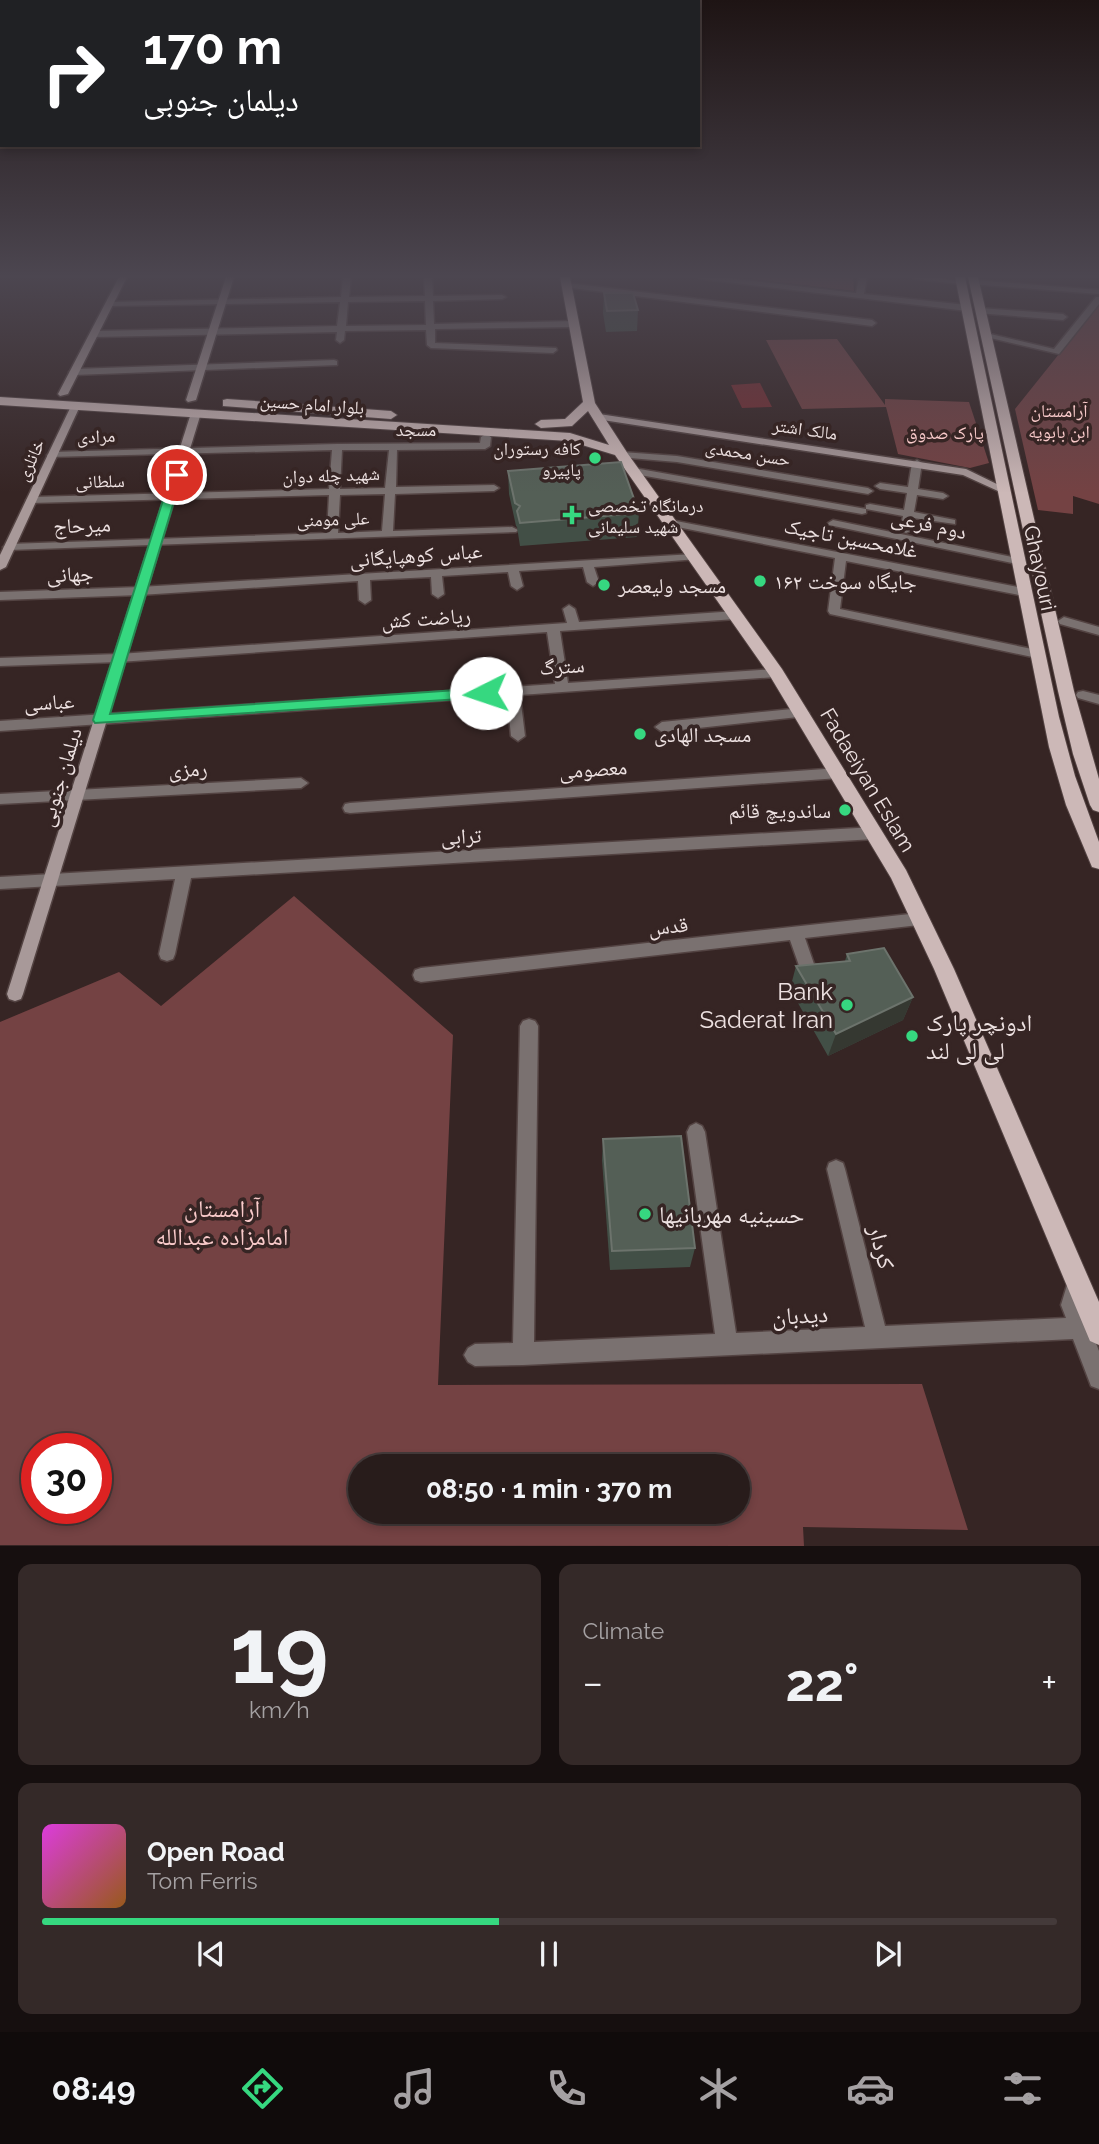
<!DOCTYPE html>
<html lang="en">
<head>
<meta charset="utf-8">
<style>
  body { margin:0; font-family:Raleway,"Noto Naskh Arabic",sans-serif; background:#342928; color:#f1f3f6; height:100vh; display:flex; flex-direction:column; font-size:26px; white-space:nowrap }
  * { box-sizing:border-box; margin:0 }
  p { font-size:23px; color:#a5a1a3 }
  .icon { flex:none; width:38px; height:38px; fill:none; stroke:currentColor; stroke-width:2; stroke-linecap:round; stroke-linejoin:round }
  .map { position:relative; height:1546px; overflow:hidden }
  .panel { display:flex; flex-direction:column; gap:18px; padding:18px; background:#160f0f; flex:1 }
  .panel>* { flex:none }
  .banner { position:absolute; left:0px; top:0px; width:700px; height:147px; box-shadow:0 4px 10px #0003,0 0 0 2px #443a3a; background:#202124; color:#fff; overflow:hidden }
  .speed { position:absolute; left:21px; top:1433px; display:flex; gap:14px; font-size:35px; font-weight:700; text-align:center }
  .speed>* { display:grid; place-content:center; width:91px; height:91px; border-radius:50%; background:#281c1b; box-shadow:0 4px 10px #0003,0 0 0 2px #443a3a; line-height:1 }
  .speed .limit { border:10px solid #d22; background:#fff; color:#111 }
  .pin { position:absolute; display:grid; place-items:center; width:60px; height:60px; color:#fff; margin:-30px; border:4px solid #fff; border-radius:50%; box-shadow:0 2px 7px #0007 }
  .me { position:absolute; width:77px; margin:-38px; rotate:266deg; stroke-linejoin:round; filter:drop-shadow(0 0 5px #0008) }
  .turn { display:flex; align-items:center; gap:24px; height:147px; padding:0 28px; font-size:32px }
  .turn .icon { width:91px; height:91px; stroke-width:2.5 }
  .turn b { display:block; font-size:49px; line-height:60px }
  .big { font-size:52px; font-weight:700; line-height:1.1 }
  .panel .tile { flex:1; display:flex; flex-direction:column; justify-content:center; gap:10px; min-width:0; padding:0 24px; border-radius:14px; background:#342928 }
  .panel .dial { align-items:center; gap:0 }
  .dial b { font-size:91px; line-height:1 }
  .song { display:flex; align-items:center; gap:21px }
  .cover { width:84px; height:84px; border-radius:10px; background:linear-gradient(135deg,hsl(300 70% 55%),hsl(30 70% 35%)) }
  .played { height:7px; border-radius:4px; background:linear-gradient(90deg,#36d880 45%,#443a3a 45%) }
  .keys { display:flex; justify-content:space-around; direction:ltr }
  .heat { display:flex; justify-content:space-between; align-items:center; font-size:38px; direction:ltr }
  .panel .tiles { flex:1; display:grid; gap:18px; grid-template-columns:1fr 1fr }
  .tile:last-child { grid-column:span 2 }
  .trip { position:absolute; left:348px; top:1454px; width:402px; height:70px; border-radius:35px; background:#281c1b; box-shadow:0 4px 10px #0003,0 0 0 2px #443a3a; font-weight:700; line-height:70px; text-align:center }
  .tab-bar { display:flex; height:112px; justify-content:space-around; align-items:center; background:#100b0b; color:#a5a1a3 }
  .tab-bar .icon { width:49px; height:49px }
  .tab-bar .on { color:#36d880 }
  .tab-bar b { font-size:32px; color:#f1f3f6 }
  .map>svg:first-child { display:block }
  .green { fill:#744243; fill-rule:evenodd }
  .water { fill:#762e32 }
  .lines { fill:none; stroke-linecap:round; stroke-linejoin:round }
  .street-casing { stroke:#534342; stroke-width:3 }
  .secondary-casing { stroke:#534342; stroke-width:3 }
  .primary-casing { stroke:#534342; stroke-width:2 }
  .street { fill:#7a7170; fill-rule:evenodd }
  .secondary { fill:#a89999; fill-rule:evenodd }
  .primary { fill:#ccb8b7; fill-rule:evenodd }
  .wall { fill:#424f46 }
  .shaded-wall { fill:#353831 }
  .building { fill:#545f56; stroke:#6c736c; stroke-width:2 }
  .route { fill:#36d880; stroke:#238c53; stroke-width:2 }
  .poi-dot { fill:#36d880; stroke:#362524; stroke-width:2.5 }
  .labels { text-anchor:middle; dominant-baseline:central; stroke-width:7; stroke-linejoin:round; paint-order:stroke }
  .far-street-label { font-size:18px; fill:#ede1e1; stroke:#362524 }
  .far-park-label { font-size:18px; fill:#facbcb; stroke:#362524 }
  .far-poi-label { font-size:18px; fill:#ede1e1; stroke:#362524; text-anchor:end }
  .street-label { font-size:21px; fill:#ede1e1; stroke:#362524 }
  .poi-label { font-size:21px; fill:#ede1e1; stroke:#362524; text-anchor:start }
  .near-poi-label { font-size:24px; fill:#ede1e1; stroke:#362524; text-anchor:start }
  .near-park-label { font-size:24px; fill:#facbcb; stroke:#362524 }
  .near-street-label { font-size:24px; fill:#ede1e1; stroke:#362524 }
</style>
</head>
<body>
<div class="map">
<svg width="1099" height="1546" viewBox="0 0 1099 1546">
  <rect width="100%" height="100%" fill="#362524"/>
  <g class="green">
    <polygon points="753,277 853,277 854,291 752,279"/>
    <polygon points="1099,304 1099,504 1073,496 1073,514 1038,510 1015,409"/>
    <polygon points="837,339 885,405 885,399 969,402 989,463 970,468 898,454 886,407 802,409 766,340"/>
    <path d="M294 896 453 1035 438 1385 922 1384 968 1530 803 1527 804 1546 0 1545V1022L119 972 161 1006ZM37 1449H96V1508H37ZM360 1466H738V1512H360Z"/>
  </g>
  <polygon class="water" points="760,383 772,407 742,408 731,385"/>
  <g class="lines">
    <g class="street-casing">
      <g id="street">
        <path d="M343 277H351L349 297 425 296 424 277H432L433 296 502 295 506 297 502 299 433 301 434 324 574 321 578 324 574 327 435 329V343L556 348 557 350 553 353 431 348 427 345 426 330 345 331 344 340 340 343 336 340 337 332 94 337 90 334 94 331 337 326 340 302 109 306 105 304 109 302 341 297ZM425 301 426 325 346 326 348 302Z"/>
        <polygon points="698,277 720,277 856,293 859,277 867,277 864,294 967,305 971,308 967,311 702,279"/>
        <polygon points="912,277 934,277 965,282 961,284 916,279"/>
        <polygon points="974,280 1099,290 1099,294 971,284 970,282"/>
        <polygon points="567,283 872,320 876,323 872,326 564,287 564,283"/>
        <polygon points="1096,297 1099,297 1099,304 1059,354 982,336 986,333 1054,349"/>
        <polygon points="980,308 1063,314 1067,317 1063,320 977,313 977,309"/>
        <polygon points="334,360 337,361 337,365 74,375 69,372 74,369"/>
        <path d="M486 434 491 437 490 446 485 449 397 450 396 487 494 485 499 488 494 491 395 494 393 531 512 527 518 530 516 532 9 550 3 547 9 544 327 533 329 495 31 503 26 500 31 497 329 489 332 450 48 457 47 455 52 452 337 444 480 443 481 437ZM342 450H389L385 488 340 489ZM385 494 382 531 338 533 340 495Z"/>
        <polygon points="622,452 677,456 868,488 873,491 868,494 677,462 618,457 617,455"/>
        <polygon points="917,460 922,463 918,489 943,493 948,496 943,499 917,495 914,512 955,520 955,524 913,518 912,530 906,533 900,530 903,516 866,509 866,513 862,514 634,474 629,471 634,468 866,509 866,505 870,504 904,510 907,493 880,489 875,486 880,483 908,487 912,463"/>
        <polygon points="671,520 1028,589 1030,592 1024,596 846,561 840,609 1037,650 1043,654 1037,658 830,614 828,611 835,558 667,525 666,523"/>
        <polygon points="833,520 1017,558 1023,561 1017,564 829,525 828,523"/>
        <polygon points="694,554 700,557 698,559 594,567 599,582 593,586 587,582 583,567 519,571 523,586 517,590 511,586 508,572 442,576 444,594 438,598 432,594 431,577 370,580 371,600 365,604 359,600 358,581 140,595 0,600 0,592 140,587"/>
        <polygon points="569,605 575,609 579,622 736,611 742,615 736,619 560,631 568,683 776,669 782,673 776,677 520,695 525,736 518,741 511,736 507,696 0,731 0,721 555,684 547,632 119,662 0,666 0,658 119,654 567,623 563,609"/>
        <polygon points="1064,617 1099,627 1099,635 1060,624 1058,621"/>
        <polygon points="1083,691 1099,695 1099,704 1078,698 1076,695 1078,692"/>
        <polygon points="802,708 809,713 807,716 662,732 655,727 662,722"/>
        <polygon points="839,768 846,773 839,778 350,813 345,812 343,808 345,804 350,803"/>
        <polygon points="301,778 308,783 301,788 0,804 0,794"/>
        <polygon points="875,827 880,829 882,833 880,837 875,839 191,878 175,954 173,959 167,961 161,959 159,954 175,879 0,889 0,877"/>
        <polygon points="919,913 925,914 927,919 925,924 919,925 805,938 814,964 824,966 826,971 824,976 809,979 803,977 790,940 421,982 415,980 413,975 415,970 421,968"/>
        <polygon points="529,1019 535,1021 538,1026 534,1342 715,1334 687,1132 690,1126 696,1123 702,1126 705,1132 736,1333 865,1327 827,1169 829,1163 836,1160 843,1163 845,1169 885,1326 1066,1318 1061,1305 1070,1275 1077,1272 1084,1275 1087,1282 1081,1305 1099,1351 1099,1389 1091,1386 1073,1339 523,1365 475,1366 468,1362 464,1355 468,1348 475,1344 513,1343 520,1026 523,1021"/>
      </g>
    </g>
    <g class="secondary-casing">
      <g id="secondary">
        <polygon points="119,277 127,277 68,394 60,396 58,394"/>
        <polygon points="226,277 234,277 196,400 188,402 186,400"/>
        <polygon points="72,404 80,406 6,567 0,570 0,555"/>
        <polygon points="196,410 201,413 23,994 21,999 15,1001 9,999 7,994 191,413"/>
        <polygon points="599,414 966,469 1007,489 1006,491 998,491 963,475 596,419 596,415"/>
      </g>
    </g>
    <g class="primary-casing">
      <g id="primary">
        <polygon points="560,277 570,277 595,403 628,454 782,669 906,870 954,969 1099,1302 1099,1345 1090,1341 934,969 891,878 770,676 615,455 569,441 0,405 0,397 570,433 609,445 588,411 572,426 541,428 535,424 541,420 565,419 583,402"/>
        <polygon points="955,277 965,277 1059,717 1075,776 1099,842 1099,869 1092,867 1066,805 1049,747"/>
        <polygon points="968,277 978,277 1074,691 1099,779 1099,812 1093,810 1090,805 1073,754 1058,691"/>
        <polygon points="227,399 391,411 397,415 391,419 223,406 223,400"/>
      </g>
    </g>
    <use href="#street" class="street"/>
    <use href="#secondary" class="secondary"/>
    <use href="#primary" class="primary"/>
  </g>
  <g class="wall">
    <polygon points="604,293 638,310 637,331 606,332 603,313"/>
    <polygon points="508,471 639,513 637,537 520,546 517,527 516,526 509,494"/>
    <polygon points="847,954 913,997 903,1020 828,1056 790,989 796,966 845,961"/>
    <polygon points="603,1139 695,1248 690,1267 610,1270 602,1160"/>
  </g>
  <polygon class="shaded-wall" points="913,997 903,1020 828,1056 836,1034"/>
  <g class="building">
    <polygon points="604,293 633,293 638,310 607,311"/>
    <polygon points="621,462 639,513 520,523 517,511 520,506 515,503 508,471"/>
    <polygon points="884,948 913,997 836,1034 796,966 850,961 847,954"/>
    <polygon points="681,1136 695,1248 612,1251 603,1139"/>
  </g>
  <linearGradient id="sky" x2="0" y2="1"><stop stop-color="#1e1414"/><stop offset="0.56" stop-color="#4c4650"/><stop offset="1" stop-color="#4c4650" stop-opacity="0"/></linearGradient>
  <rect width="1099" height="493" fill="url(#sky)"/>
  <polygon class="route" points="177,471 182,475 110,714 486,688 493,693 491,697 95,723 93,720 171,475"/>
  <g class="poi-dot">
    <circle cx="595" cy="458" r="7"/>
    <path d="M568.5 504.5h7v7h7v7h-7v7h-7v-7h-7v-7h7z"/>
    <circle cx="760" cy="581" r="7"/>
    <circle cx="604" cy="585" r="7"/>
    <circle cx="640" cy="734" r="7"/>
    <circle cx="845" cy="810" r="7"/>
    <circle cx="847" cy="1005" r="7"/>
    <circle cx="912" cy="1036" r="7"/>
    <circle cx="645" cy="1214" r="7"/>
  </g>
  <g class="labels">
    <g class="far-street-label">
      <text transform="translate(312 404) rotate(4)">بلوار امام حسین</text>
      <text x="416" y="429">مسجد</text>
      <text transform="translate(805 429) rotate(8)">مالک اشتر</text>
      <text transform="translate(96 436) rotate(-2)">مرادی</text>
      <text transform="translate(748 453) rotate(9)">حسن محمدی</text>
      <text transform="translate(30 460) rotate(-65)">خانلری</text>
      <text transform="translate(331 475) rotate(-2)">شهید چله دوان</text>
      <text transform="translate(100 481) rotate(-1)">سلطانی</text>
      <text transform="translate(333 519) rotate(-2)">علی مومنی</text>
    </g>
    <g class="far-park-label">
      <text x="1059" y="410">آرامستان<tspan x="1059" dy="21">ابن بابویه</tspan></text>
      <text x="945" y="432">پارک صدوق</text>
    </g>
    <g class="far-poi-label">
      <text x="581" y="448">کافه رستوران<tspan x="581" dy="21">پاپیرو</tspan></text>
      <text x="588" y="505" text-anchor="start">درمانگاه تخصصی<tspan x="588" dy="21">شهید سلیمانی</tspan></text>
    </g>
    <g class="street-label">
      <text transform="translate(929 524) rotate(12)">دوم فرعی</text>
      <text transform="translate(82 525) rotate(-2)">میرحاج</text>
      <text transform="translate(851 538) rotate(11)">غلامحسین تاجیک</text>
      <text transform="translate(416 555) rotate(-4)">عباس کوهپایگانی</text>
      <text transform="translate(1040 568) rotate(78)">Ghayouri</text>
      <text transform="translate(70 574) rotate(-2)">جهانی</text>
      <text transform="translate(426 618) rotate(-4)">ریاضت کش</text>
      <text transform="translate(562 666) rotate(-4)">سترگ</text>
      <text transform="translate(49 702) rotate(-3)">عباسی</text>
      <text transform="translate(188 769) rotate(-3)">رمزی</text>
      <text transform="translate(593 769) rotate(-4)">معصومی</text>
      <text transform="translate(60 777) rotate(-73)">دیلمان جنوبی</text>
      <text transform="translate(868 780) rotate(59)">Fadaeiyan Eslam</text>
      <text transform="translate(461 836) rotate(-3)">ترابی</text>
      <text transform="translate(668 926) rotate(-6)">قدس</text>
    </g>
    <g class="poi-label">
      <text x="774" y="581">جایگاه سوخت ۱۶۲</text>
      <text x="618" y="585">مسجد ولیعصر</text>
      <text x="654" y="734">مسجد الهادی</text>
      <text x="831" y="810" text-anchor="end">ساندویچ قائم</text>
    </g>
    <g class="near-poi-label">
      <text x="833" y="991" text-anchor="end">Bank<tspan x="833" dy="28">Saderat Iran</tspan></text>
      <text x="926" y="1022">ادونچر پارک<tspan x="926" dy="28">لی لی لند</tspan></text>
      <text x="659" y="1214">حسینیه مهربانیها</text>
    </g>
    <g class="near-park-label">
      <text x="222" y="1208">آرامستان<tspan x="222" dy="28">امامزاده عبدالله</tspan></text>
    </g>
    <g class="near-street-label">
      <text transform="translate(882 1247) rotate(76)">کردار</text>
      <text transform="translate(800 1315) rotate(-3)">دیدبان</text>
    </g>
  </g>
</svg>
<div class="speed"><div class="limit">30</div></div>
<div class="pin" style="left:177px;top:475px;background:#d93025"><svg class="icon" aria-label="arrive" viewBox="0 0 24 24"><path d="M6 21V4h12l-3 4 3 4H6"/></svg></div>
<svg class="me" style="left:486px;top:693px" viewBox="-20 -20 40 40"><circle r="19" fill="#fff"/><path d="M0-13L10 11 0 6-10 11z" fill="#36d880"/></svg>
<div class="trip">08:50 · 1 min · 370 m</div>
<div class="banner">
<div class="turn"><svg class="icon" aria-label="right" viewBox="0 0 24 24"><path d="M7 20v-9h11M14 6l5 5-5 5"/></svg><div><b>170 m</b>دیلمان جنوبی</div></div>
</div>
</div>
<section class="panel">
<div class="tiles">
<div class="tile dial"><b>19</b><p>km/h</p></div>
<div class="tile"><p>Climate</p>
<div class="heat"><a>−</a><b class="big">22°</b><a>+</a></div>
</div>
<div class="tile">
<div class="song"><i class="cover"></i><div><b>Open Road</b><p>Tom Ferris</p></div></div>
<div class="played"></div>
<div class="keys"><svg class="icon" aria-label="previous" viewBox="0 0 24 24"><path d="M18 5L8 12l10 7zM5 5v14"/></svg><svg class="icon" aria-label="pause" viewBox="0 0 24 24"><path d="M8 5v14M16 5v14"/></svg><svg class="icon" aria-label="next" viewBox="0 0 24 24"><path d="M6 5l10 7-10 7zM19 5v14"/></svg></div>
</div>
</div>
</section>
<nav class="tab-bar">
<b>08:49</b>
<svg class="icon on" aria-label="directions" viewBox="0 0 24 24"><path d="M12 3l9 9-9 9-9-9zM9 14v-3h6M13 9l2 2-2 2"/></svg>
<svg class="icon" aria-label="music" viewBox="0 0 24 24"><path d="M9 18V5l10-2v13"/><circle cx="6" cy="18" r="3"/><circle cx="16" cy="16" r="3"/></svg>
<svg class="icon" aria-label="phone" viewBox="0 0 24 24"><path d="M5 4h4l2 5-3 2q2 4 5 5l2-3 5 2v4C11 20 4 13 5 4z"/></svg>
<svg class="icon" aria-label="climate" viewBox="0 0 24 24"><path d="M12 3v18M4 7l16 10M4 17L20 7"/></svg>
<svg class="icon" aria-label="car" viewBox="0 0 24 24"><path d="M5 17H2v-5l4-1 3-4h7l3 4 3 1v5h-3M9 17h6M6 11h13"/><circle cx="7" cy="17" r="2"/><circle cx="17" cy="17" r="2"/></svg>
<svg class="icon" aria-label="filters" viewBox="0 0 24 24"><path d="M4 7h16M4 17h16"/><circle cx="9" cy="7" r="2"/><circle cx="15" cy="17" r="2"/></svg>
</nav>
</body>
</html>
